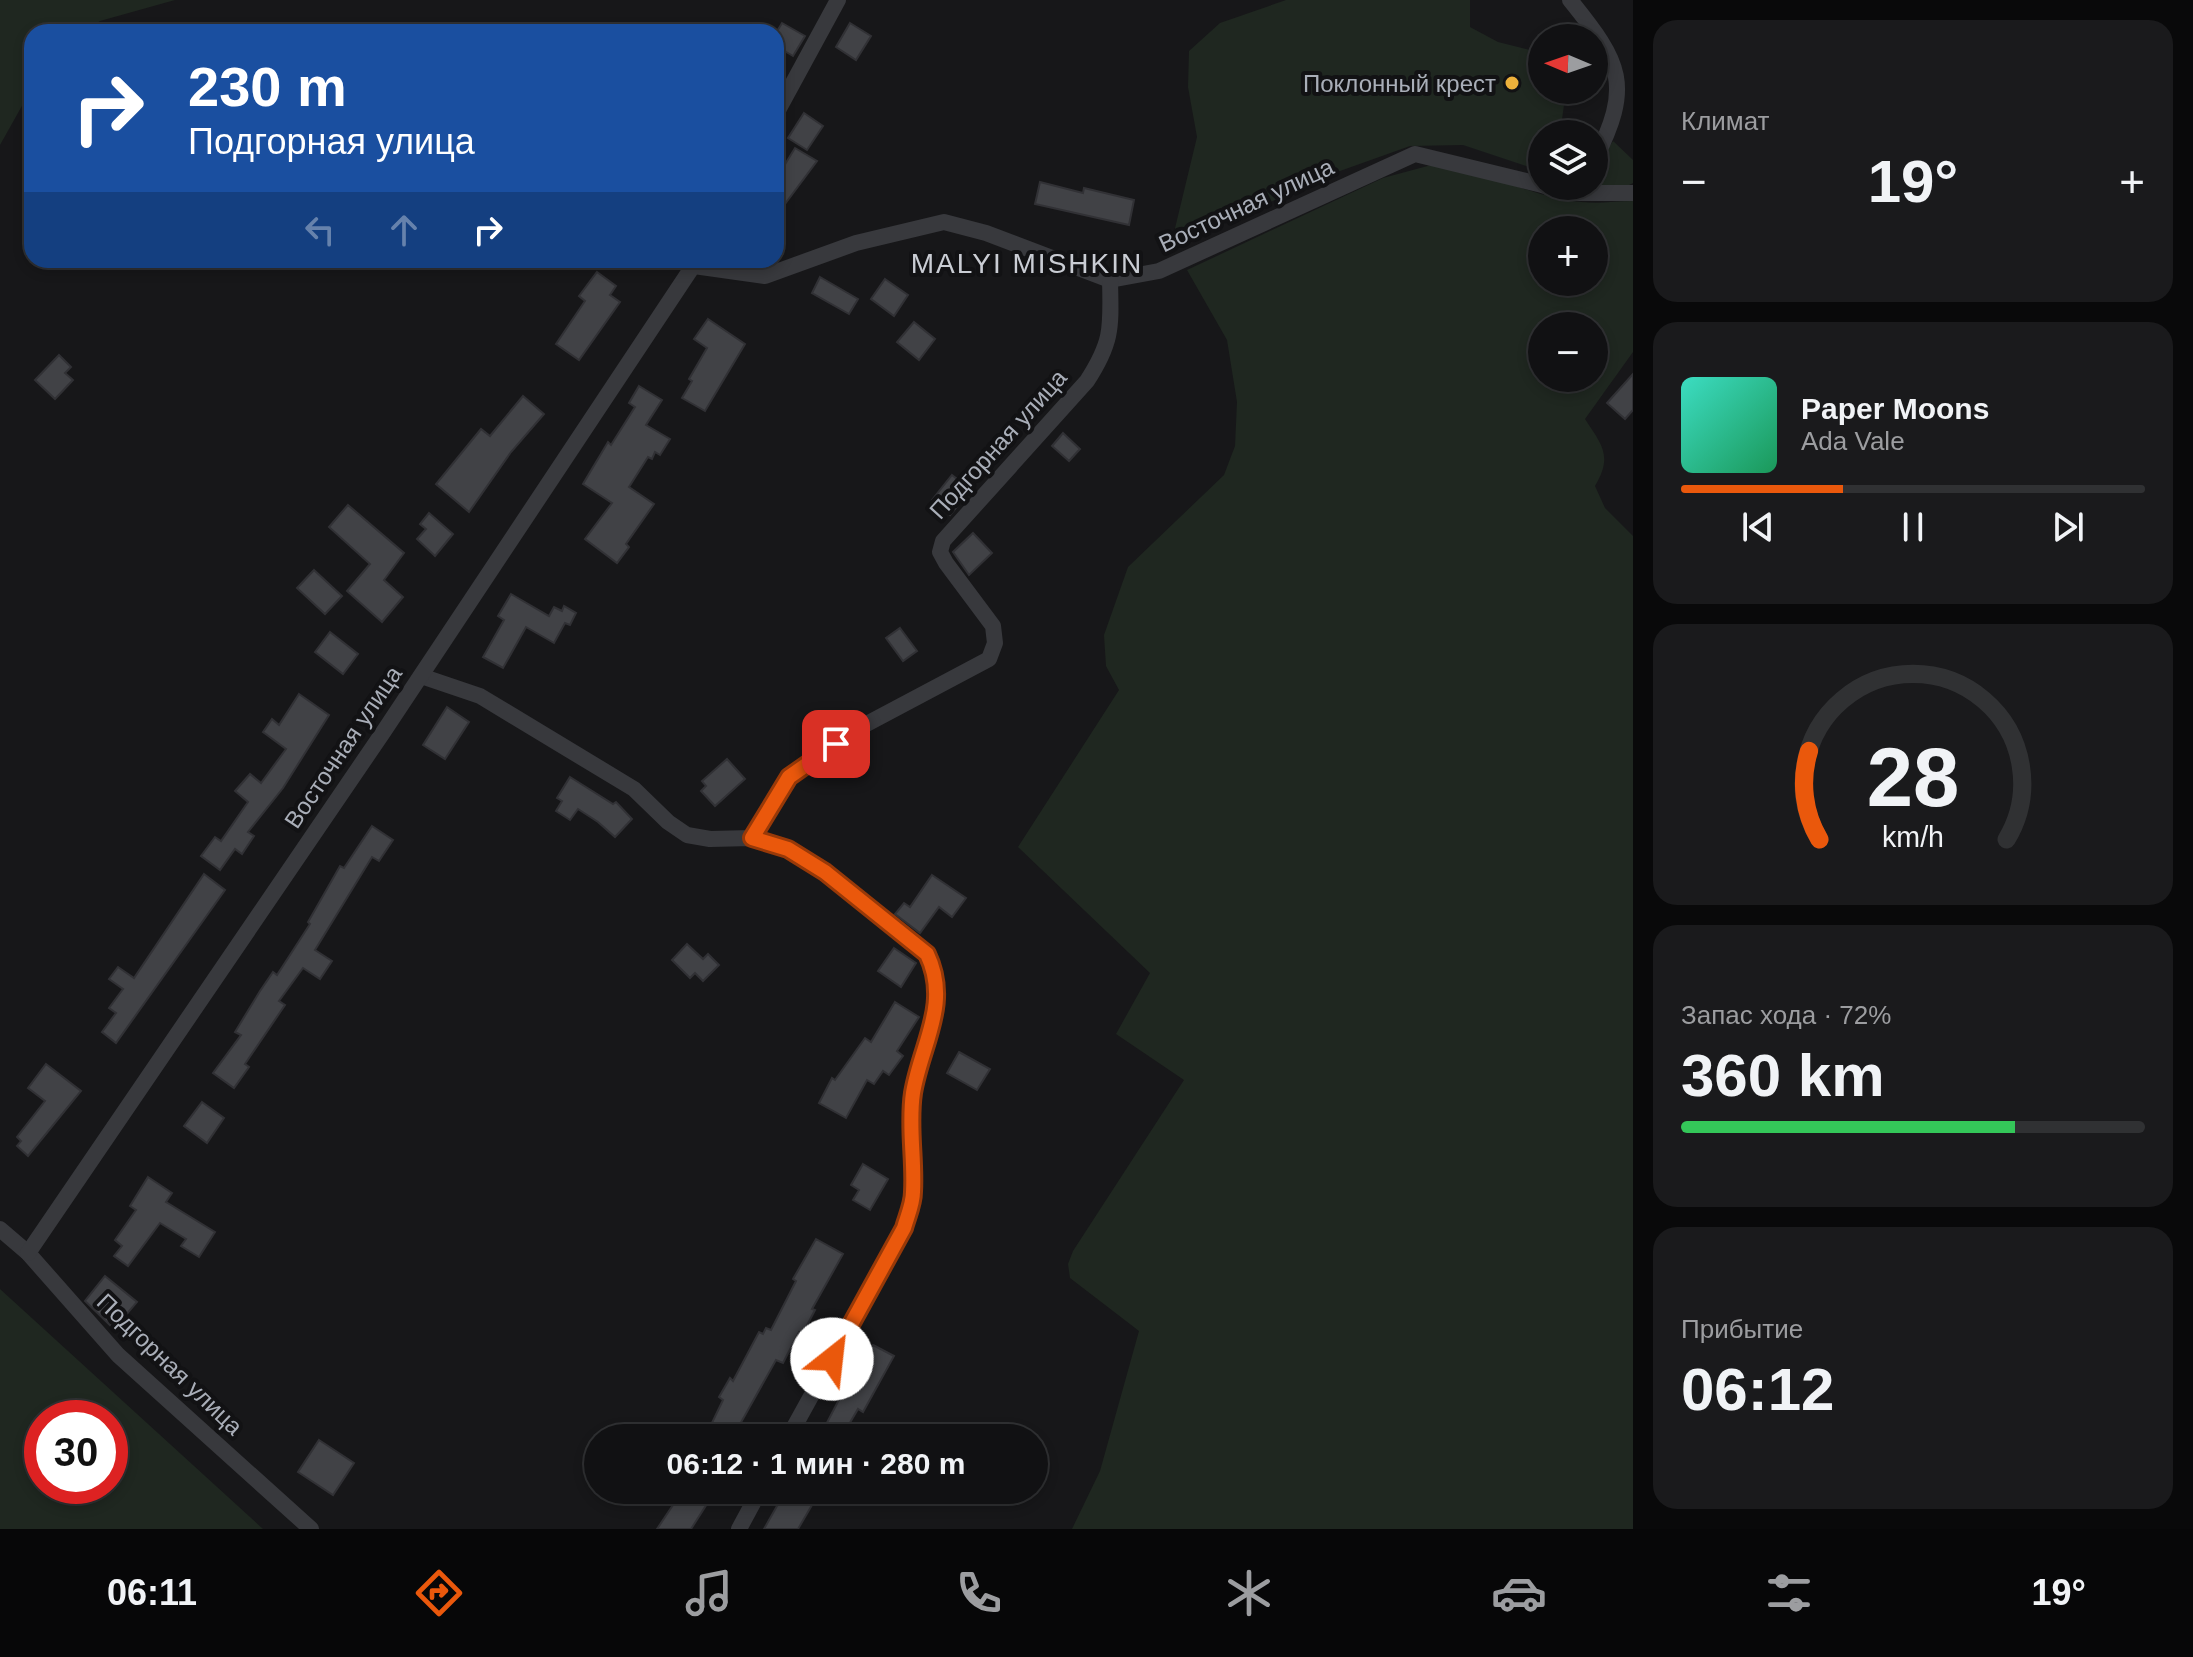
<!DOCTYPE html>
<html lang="ru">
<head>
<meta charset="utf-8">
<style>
  body { margin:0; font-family:Helvetica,sans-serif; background:#1a1a1c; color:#f1f3f6; height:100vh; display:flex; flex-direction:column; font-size:30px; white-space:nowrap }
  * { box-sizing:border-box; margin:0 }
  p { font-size:26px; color:#9c9da0 }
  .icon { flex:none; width:44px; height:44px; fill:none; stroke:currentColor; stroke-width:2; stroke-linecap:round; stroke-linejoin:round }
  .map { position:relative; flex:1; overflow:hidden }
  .sheet { display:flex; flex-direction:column; gap:20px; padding:20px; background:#09090a; width:560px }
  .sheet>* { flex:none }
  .guide { position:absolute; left:24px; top:24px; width:760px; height:244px; border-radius:24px; box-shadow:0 4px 12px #0003,0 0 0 2px #303133; background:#1a4fa0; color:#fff; overflow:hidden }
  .needle { width:52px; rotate:272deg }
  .controls { position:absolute; left:1528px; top:24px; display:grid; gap:16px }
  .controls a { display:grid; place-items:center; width:80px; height:80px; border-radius:50%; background:#111113; box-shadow:0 4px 12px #0003,0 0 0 2px #303133; font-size:40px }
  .speed { position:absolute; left:24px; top:1400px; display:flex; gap:16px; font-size:40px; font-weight:700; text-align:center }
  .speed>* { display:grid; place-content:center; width:104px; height:104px; border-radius:50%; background:#111113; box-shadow:0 4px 12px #0003,0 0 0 2px #303133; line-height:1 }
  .speed .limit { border:12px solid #d22; background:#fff; color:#111 }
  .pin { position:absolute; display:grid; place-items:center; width:68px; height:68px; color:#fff; margin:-34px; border-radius:16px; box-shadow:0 4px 12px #0006 }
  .me { position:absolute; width:88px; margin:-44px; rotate:29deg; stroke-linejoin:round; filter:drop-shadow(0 0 6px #0008) }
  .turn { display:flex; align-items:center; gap:28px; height:168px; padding:0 32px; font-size:36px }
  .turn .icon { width:104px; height:104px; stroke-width:2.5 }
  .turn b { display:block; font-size:56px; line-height:68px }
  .lanes { display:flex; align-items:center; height:76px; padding:0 32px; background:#0003; justify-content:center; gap:40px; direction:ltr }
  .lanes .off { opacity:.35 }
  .big { font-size:60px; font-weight:800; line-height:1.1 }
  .sheet .widget { flex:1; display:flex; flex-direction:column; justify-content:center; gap:12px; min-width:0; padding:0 28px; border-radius:24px; background:#1a1a1c }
  .sheet .dial { align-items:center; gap:0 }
  .dial svg { height:208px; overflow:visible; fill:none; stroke:#303133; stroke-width:7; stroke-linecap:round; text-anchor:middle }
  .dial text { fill:#f1f3f6; stroke:none }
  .song { display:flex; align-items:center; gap:24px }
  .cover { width:96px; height:96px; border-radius:12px; background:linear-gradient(135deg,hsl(170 70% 55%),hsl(150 70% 35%)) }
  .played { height:8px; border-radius:4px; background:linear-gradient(90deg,#ea580c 35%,#303133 35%) }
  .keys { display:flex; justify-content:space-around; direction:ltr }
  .heat { display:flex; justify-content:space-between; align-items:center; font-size:44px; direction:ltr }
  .charge { height:12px; border-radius:6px; background:linear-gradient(90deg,#34c759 72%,#303133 0) }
  .trip { position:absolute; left:584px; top:1424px; width:464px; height:80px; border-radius:40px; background:#111113; box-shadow:0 4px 12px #0003,0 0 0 2px #303133; font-weight:800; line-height:80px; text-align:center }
  .tabs { display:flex; height:128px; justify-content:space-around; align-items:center; background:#070708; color:#9c9da0 }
  .tabs .icon { width:56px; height:56px }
  .tabs .current { color:#ea580c }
  .tabs b { font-size:36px; color:#f1f3f6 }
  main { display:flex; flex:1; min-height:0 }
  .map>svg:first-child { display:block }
  .green { fill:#1f2720; fill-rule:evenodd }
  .building { fill:#414246; stroke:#313135; stroke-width:2 }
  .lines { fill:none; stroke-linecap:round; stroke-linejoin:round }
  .minor { stroke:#38393d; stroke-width:16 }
  .route-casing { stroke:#983908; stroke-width:20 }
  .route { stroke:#ea580c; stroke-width:14 }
  .poi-dot { fill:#edb13b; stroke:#121214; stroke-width:3 }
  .labels { text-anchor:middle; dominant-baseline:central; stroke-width:8; stroke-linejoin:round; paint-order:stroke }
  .poi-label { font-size:24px; fill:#a9aeb8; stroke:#121214; text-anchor:end }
  .street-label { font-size:24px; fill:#a9aeb8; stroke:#121214 }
  .quarter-label { font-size:28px; letter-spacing:2px; fill:#cacdd4; stroke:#121214 }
</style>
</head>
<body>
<main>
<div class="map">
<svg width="1633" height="1529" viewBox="0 0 1633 1529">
  <rect width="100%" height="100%" fill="#171719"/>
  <g class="green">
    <polygon points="0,0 175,0 100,21 85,32 32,32 32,88 0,145"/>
    <polygon points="1286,0 1470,0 1470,27 1498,42 1542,53 1542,90 1560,90 1564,105 1560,134 1542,134 1542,166 1535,169 1463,145 1410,146 1326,176 1170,249 1197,137 1188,87 1189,51 1220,23"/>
    <polygon points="1613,141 1633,160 1633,183 1623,188 1594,186 1594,170"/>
    <path d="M1435 164C1485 169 1531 198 1582 202 1599 204 1616 201 1633 201V352L1585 419C1602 445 1613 456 1595 486L1605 508 1633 536V1529H1072L1100 1471 1139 1331 1070 1278 1068 1264 1073 1251 1184 1080 1116 1034 1150 973 1018 847 1119 690 1106 666 1104 635 1128 567 1224 475 1235 446 1237 402 1227 340 1187 270 1383 178ZM1542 230H1594V282H1542ZM1542 326H1594V378H1542Z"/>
    <path d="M0 1289 263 1529H0ZM42 1418H110V1486H42Z"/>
  </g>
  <g class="building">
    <polygon points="782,23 805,36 793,56 776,46 776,33"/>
    <polygon points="850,23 871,36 856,60 836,47"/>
    <polygon points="804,113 823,126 807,150 788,138"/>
    <polygon points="795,148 817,161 776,216 776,179"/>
    <polygon points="1040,182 1083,193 1084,188 1134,200 1129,225 1035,204"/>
    <polygon points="597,272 616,286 610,295 620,302 579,360 556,344 585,301 579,296"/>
    <polygon points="820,277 858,299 849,314 812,293"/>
    <polygon points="885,279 908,295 894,316 871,299"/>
    <polygon points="708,319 745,344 705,411 682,398 692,381 689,379 707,348 694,339"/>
    <polygon points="914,322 935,339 919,360 897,342"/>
    <polygon points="59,355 71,367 65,373 73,380 55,399 35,380"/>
    <polygon points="1633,374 1633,410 1625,419 1607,403"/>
    <polygon points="639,386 662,400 646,425 670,439 660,455 655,452 652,459 648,457 629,487 654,504 626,544 629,547 617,563 585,539 612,503 583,484 608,442 611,445 635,407 629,403"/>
    <polygon points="523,396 544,414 511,452 469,512 436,484 481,429 490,436"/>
    <polygon points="1063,433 1080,449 1069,461 1052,446"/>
    <polygon points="952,475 967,487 961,494 965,497 950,515 932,500"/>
    <polygon points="348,505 404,553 384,580 403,597 382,622 347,591 370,564 329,527"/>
    <polygon points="429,513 453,534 435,556 417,539 426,529 420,524"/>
    <polygon points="973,533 992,553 969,575 953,552"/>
    <polygon points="314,570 342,596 325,614 297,588"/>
    <polygon points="511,594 549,616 554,607 562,611 564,606 576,613 570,625 565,623 554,643 526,627 503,668 483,657 504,620 498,616"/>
    <polygon points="900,628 917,651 903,661 886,638"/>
    <polygon points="330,632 358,654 343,674 315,652"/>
    <polygon points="299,694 329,715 283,788 248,832 254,836 242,854 235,849 220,870 201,856 215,837 221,841 248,802 235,791 250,774 261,783 286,749 263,732 272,719 279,725"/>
    <polygon points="447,707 469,722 445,759 423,745"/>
    <polygon points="727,759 745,779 715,806 701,791 706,786 702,781"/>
    <polygon points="570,777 613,804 616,802 632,819 615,837 598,822 578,809 570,820 556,811 562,801 557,798"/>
    <polygon points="372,826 393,840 379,861 372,857 315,950 332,961 320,979 303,968 279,1001 285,1005 245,1064 249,1067 234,1088 213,1073 241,1035 235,1032 260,991 273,972 277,975 310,924 308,922 340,866 344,868"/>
    <polygon points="204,874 225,890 116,1043 102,1032 116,1013 109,1008 123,989 109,979 118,967 134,978"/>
    <polygon points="932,875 966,898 952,917 939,907 920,933 895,914 904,903 910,907"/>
    <polygon points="687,944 703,959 708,954 719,965 703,981 695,973 690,978 672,960"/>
    <polygon points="894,948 916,963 901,987 878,971"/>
    <polygon points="895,1002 919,1017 897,1051 903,1056 889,1075 883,1071 874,1084 867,1080 846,1118 819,1103 832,1078 835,1080 865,1038 871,1042"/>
    <polygon points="959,1052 990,1069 977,1090 947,1073"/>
    <polygon points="46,1064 81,1091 28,1156 17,1146 21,1141 17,1137 45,1101 28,1088"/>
    <polygon points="202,1102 224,1118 207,1143 184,1126"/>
    <polygon points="863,1164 888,1179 870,1210 853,1200 859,1190 851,1185"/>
    <polygon points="148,1177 172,1193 166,1202 215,1232 199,1257 181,1246 186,1239 160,1223 128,1266 114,1256 122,1246 115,1240 136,1210 130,1206"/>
    <polygon points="816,1239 843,1254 812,1309 815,1310 803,1333 799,1332 783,1363 776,1360 739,1426 763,1438 727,1438 709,1429 723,1400 719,1397 730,1378 733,1381 759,1332 763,1334 766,1328 771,1330 796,1281 793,1279"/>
    <polygon points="105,1276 137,1302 114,1329 85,1301"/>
    <polygon points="873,1345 894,1356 863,1412 858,1409 841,1438 819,1438 858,1363 862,1365"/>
    <polygon points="319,1440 354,1463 333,1495 298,1472"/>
    <polygon points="683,1490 701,1490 712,1496 691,1529 657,1529"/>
    <polygon points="786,1490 797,1490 815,1500 798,1529 764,1529"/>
  </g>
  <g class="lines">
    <g class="minor">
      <path d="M1570 0C1621 63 1633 85 1594 161"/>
      <polyline points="776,114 838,0"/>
      <polyline points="1545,186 1575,193 1633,193"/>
      <polyline points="694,266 765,276 856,243 944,222 986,233 1110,280 1159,271 1415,154 1542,185"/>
      <path d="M421 676 480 696 634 789 668 822 687 835 710 839 752 838 788 849 825 872 927 954C950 1002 921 1045 913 1093 908 1126 915 1159 913 1192 913 1204 907 1217 904 1228L788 1438"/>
      <path d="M752 838 789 777 859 728 989 659 995 643 993 626 946 563 940 552 943 541 1087 381C1113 341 1111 327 1110 280"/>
      <polyline points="0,1229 28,1253 118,1355 311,1529"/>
      <polyline points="28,1253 384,731 697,260"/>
      <polyline points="739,1529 760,1490"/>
    </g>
  </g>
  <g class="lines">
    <g class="route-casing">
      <path id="route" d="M832 1359 904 1228C907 1217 913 1204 913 1192 915 1159 908 1126 913 1093 921 1044 951 1004 927 954L825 872 788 849 752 838 789 777 836 744"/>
    </g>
    <use href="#route" class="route"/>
  </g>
  <circle class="poi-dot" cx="1512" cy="83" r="8"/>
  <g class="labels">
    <g class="poi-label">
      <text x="1496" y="83">Поклонный крест</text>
    </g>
    <g class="street-label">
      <text transform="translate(1246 205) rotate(-25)">Восточная улица</text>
      <text transform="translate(998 444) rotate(-48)">Подгорная улица</text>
      <text transform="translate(343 747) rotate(-56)">Восточная улица</text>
      <text transform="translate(170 1364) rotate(44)">Подгорная улица</text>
    </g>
    <g class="quarter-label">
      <text x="1027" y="263">MALYI MISHKIN</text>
    </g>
  </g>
</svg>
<div class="controls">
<a><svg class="needle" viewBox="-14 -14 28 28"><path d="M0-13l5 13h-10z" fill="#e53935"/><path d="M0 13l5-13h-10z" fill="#9c9da0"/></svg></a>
<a><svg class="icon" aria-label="layers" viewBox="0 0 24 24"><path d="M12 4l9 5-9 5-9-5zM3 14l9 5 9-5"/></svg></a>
<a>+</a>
<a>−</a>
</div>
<div class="speed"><div class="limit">30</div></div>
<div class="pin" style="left:836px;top:744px;background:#d93025"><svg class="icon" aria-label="arrive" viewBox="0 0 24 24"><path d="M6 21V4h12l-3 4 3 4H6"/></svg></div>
<svg class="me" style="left:832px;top:1359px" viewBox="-20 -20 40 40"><circle r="19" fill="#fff"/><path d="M0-13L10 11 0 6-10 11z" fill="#ea580c"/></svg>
<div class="trip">06:12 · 1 мин · 280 m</div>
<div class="guide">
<div class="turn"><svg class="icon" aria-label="right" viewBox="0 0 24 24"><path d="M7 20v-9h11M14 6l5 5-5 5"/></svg><div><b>230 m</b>Подгорная улица</div></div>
<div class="lanes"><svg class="icon off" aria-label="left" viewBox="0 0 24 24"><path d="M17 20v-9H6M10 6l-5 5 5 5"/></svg><svg class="icon off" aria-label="ahead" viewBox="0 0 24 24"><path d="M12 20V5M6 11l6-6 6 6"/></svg><svg class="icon" aria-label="right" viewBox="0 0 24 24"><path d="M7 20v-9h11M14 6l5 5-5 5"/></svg></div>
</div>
</div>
<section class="sheet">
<div class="widget"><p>Климат</p>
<div class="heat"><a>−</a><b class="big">19°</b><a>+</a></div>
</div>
<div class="widget">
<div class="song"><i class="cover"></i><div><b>Paper Moons</b><p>Ada Vale</p></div></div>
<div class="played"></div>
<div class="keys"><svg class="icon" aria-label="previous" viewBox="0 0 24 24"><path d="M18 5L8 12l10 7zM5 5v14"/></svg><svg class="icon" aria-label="pause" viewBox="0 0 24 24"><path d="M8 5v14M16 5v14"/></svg><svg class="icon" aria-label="next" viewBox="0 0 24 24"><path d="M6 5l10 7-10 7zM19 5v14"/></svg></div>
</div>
<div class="widget dial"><svg viewBox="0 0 100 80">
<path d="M14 69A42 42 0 1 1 86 69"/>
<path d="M14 69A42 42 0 0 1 10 35" stroke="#ea580c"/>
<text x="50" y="56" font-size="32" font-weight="700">28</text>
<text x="50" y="72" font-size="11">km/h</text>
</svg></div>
<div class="widget"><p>Запас хода · 72%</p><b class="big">360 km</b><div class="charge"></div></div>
<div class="widget"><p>Прибытие</p><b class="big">06:12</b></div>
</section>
</main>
<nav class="tabs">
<b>06:11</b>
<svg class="icon current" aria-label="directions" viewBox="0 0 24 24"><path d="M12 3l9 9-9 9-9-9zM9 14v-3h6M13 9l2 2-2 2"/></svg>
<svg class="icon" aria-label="music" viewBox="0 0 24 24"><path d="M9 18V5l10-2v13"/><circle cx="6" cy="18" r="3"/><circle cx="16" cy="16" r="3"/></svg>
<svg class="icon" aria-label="phone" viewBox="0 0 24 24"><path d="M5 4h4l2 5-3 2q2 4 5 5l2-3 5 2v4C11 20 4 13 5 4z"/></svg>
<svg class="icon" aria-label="climate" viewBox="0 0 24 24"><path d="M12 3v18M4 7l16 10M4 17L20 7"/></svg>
<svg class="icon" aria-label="car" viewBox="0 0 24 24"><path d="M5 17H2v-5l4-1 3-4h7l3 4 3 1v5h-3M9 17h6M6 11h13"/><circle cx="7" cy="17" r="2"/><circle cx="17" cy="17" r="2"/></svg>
<svg class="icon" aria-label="filters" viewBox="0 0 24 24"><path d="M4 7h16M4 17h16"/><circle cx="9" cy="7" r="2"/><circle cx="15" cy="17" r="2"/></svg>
<b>19°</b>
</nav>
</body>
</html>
